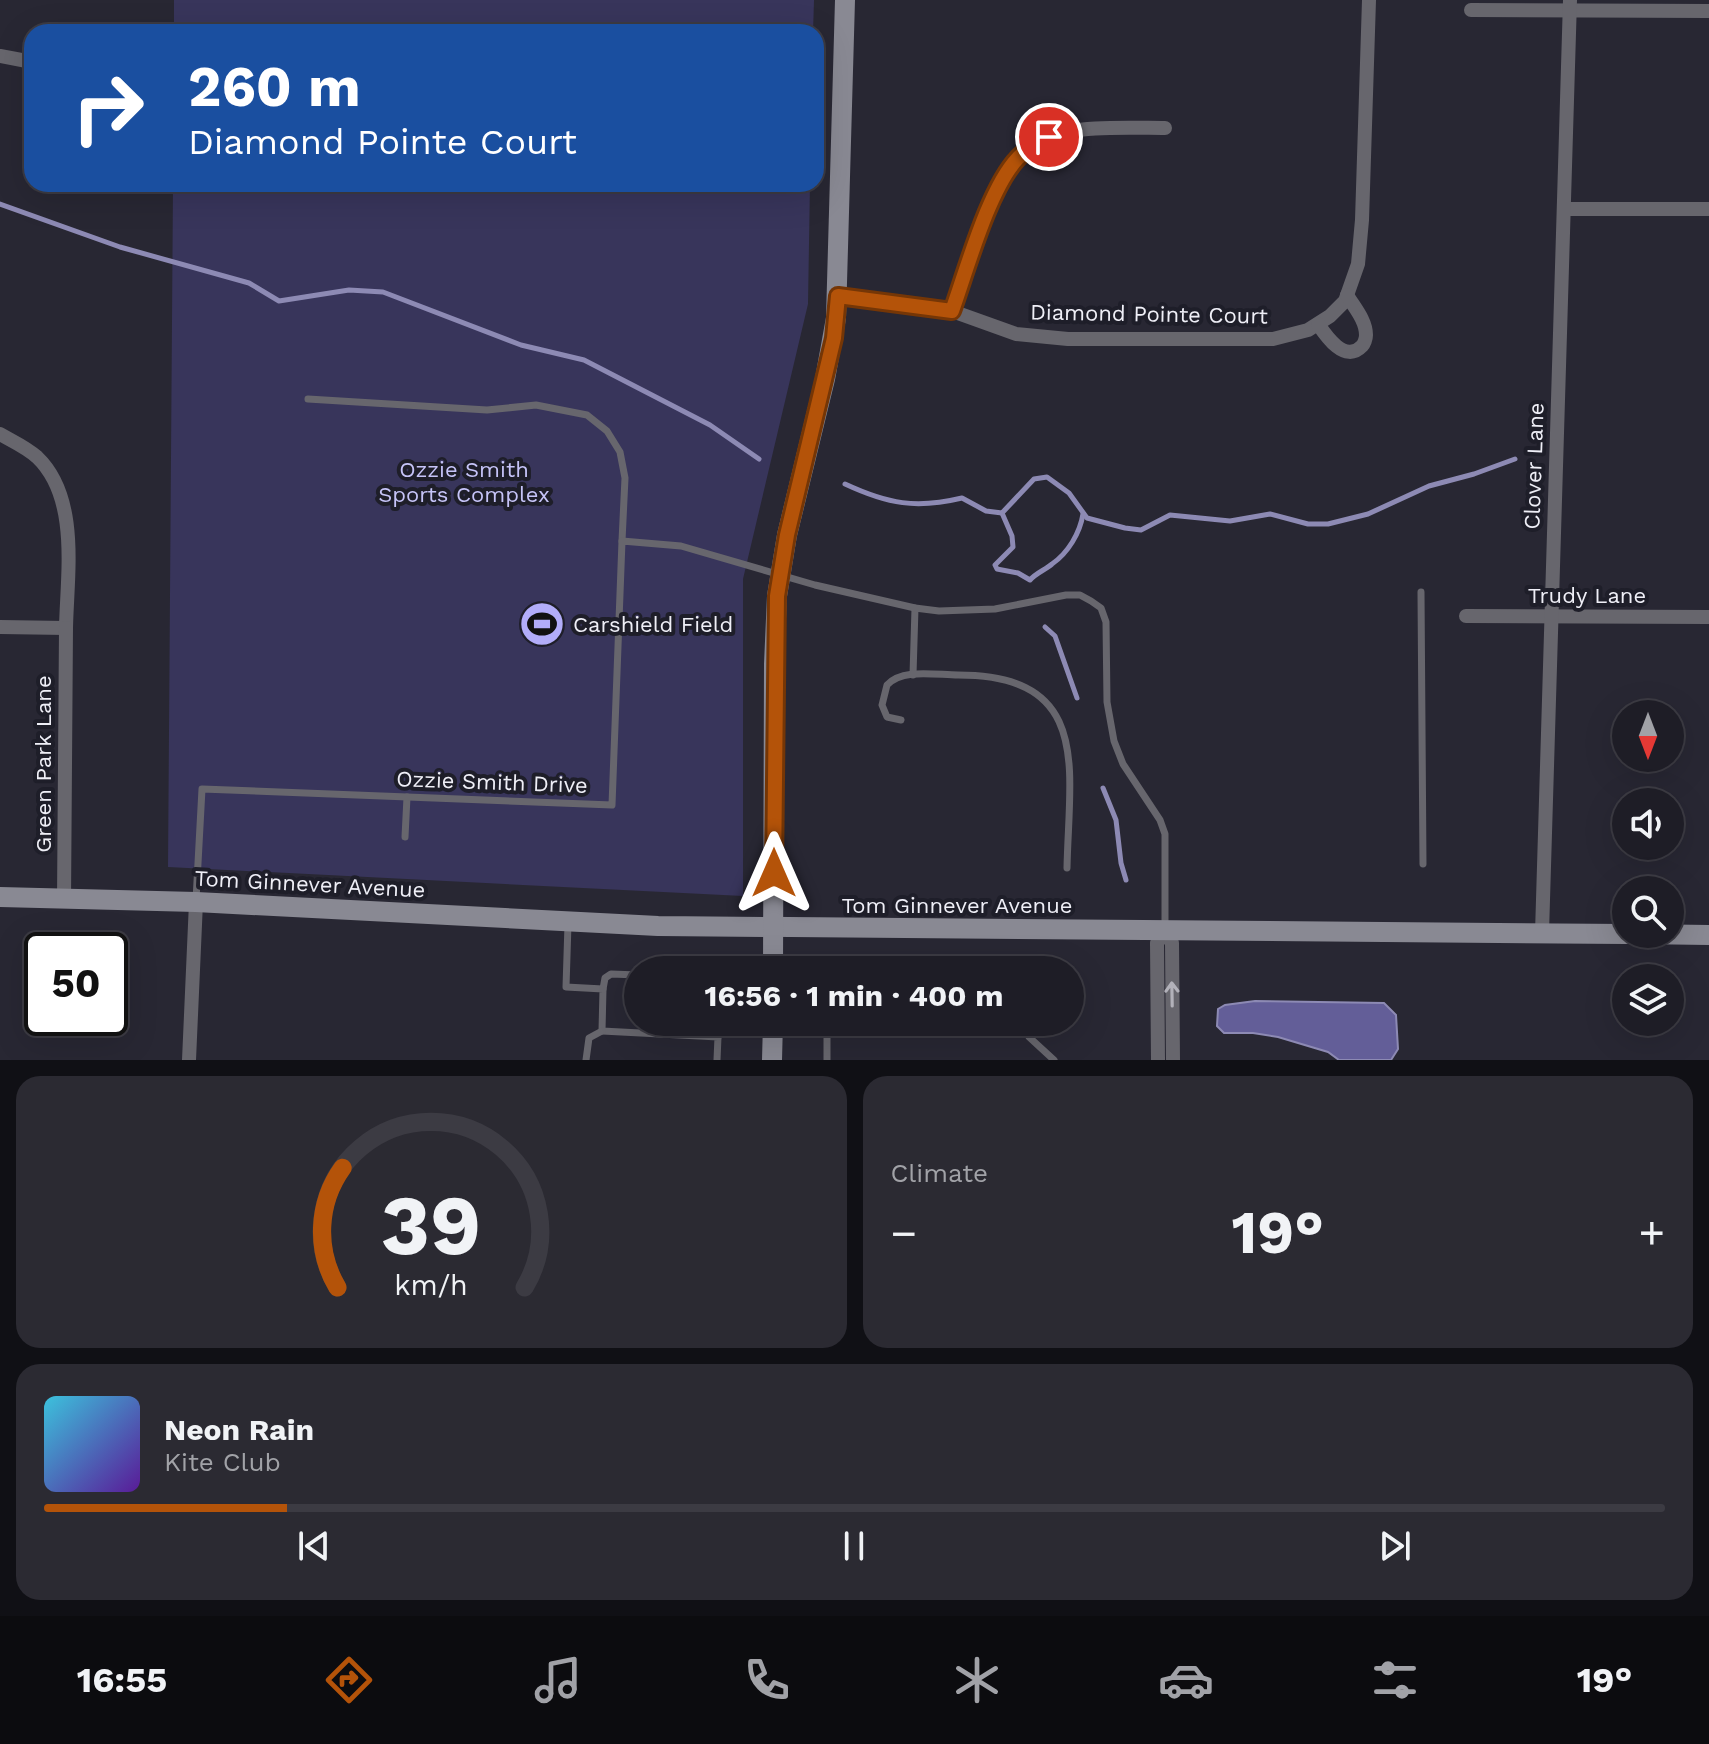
<!DOCTYPE html>
<html lang="en">
<head>
<meta charset="utf-8">
<style>
  body { margin:0; font-family:"Work Sans",sans-serif; background:#2b2a32; color:#f1f3f6; height:100vh; display:flex; flex-direction:column; font-size:30px; white-space:nowrap }
  * { box-sizing:border-box; margin:0 }
  p { font-size:26px; color:#a1a2a7 }
  .icon { flex:none; width:44px; height:44px; fill:none; stroke:currentColor; stroke-width:2; stroke-linecap:round; stroke-linejoin:round }
  .map { position:relative; height:1060px; overflow:hidden }
  .panel { display:flex; flex-direction:column; gap:16px; padding:16px; background:#101015; flex:1 }
  .panel>* { flex:none }
  .hud { position:absolute; left:24px; top:24px; width:800px; height:168px; border-radius:24px; box-shadow:0 8px 32px #0002,0 0 0 2px #3c3b43; background:#1a4fa0; color:#fff; overflow:hidden }
  .needle { width:52px; rotate:180deg }
  .tools { position:absolute; left:1612px; top:700px; display:grid; gap:16px }
  .tools a { display:grid; place-items:center; width:72px; height:72px; border-radius:50%; background:#1e1d26; box-shadow:0 8px 32px #0002,0 0 0 2px #3c3b43; font-size:40px }
  .speed { position:absolute; left:24px; top:932px; display:flex; gap:16px; font-size:40px; font-weight:700; text-align:center }
  .speed>* { display:grid; place-content:center; width:104px; height:104px; border-radius:50%; background:#1e1d26; box-shadow:0 8px 32px #0002,0 0 0 2px #3c3b43; line-height:1 }
  .speed .limit { border:4px solid #111; border-radius:12px; background:#fff; color:#111 }
  .pin { position:absolute; display:grid; place-items:center; width:68px; height:68px; color:#fff; margin:-34px; border:4px solid #fff; border-radius:50%; box-shadow:0 2px 8px #0007 }
  .me { position:absolute; width:88px; margin:-44px; rotate:0deg; stroke-linejoin:round; filter:drop-shadow(0 0 6px #0008) }
  .turn { display:flex; align-items:center; gap:28px; height:168px; padding:0 32px; font-size:36px }
  .turn .icon { width:104px; height:104px; stroke-width:2.5 }
  .turn b { display:block; font-size:56px; line-height:68px }
  .big { font-size:60px; font-weight:700; line-height:1.1 }
  .panel .widget { flex:1; display:flex; flex-direction:column; justify-content:center; gap:12px; min-width:0; padding:0 28px; border-radius:24px; background:#2b2a32 }
  .panel .dial { align-items:center; gap:0 }
  .dial svg { height:208px; overflow:visible; fill:none; stroke:#3c3b43; stroke-width:7; stroke-linecap:round; text-anchor:middle }
  .dial text { fill:#f1f3f6; stroke:none }
  .song { display:flex; align-items:center; gap:24px }
  .cover { width:96px; height:96px; border-radius:12px; background:linear-gradient(135deg,hsl(190 70% 55%),hsl(270 70% 35%)) }
  .played { height:8px; border-radius:4px; background:linear-gradient(90deg,#b45309 15%,#3c3b43 15%) }
  .keys { display:flex; justify-content:space-around; direction:ltr }
  .heat { display:flex; justify-content:space-between; align-items:center; font-size:44px; direction:ltr }
  .panel .tiles { flex:1; display:grid; gap:16px; grid-template-columns:1fr 1fr }
  .widget:last-child { grid-column:span 2 }
  .trip { position:absolute; left:624px; top:956px; width:460px; height:80px; border-radius:40px; background:#1e1d26; box-shadow:0 8px 32px #0002,0 0 0 2px #3c3b43; font-weight:700; line-height:80px; text-align:center }
  .dock { display:flex; height:128px; justify-content:space-around; align-items:center; background:#0c0c0f; color:#a1a2a7 }
  .dock .icon { width:56px; height:56px }
  .dock .selected { color:#b45309 }
  .dock b { font-size:36px; color:#f1f3f6 }
  .map>svg:first-child { display:block }
  .green { fill:#38355b }
  .water { fill:#635e98; stroke:#8d8ab4; stroke-width:2 }
  .lines { fill:none; stroke-linecap:round; stroke-linejoin:round }
  .stream { stroke:#8d8ab4; stroke-width:5 }
  .lane { stroke:#67666d; stroke-width:7 }
  .street { stroke:#67666d; stroke-width:14 }
  .secondary { stroke:#898993; stroke-width:20 }
  .oneway { stroke:#b2b1b9 }
  .route-casing { stroke:#753606; stroke-width:20 }
  .route { stroke:#b45309; stroke-width:14 }
  .labels { text-anchor:middle; dominant-baseline:central; stroke-width:8; stroke-linejoin:round; paint-order:stroke }
  .street-label { font-size:22px; fill:#efeff7; stroke:#1e1e29 }
  .park-label { font-size:22px; fill:#c6c4f8; stroke:#1e1e29 }
  .poi-label { font-size:22px; fill:#efeff7; stroke:#1e1e29; text-anchor:start }
</style>
</head>
<body>
<div class="map">
<svg width="1709" height="1060" viewBox="0 0 1709 1060">
  <rect width="100%" height="100%" fill="#282733"/>
  <g class="green">
    <polygon points="174,0 814,0 813,32 174,32"/>
    <polygon points="173,184 810,184 808,304 743,579 743,896 168,867"/>
  </g>
  <polygon class="water" points="1255,1001 1384,1003 1396,1015 1398,1049 1391,1060 1339,1060 1328,1052 1278,1037 1253,1033 1224,1033 1217,1026 1218,1009 1225,1005"/>
  <g class="lines">
    <g class="stream">
      <polyline points="0,204 120,247 249,283 279,301 349,290 383,292 521,345 584,360 710,425 759,459"/>
      <path d="M845 484C888 504 916 509 962 498L986 511 1002 513 1034 479 1047 477 1069 493 1087 518 1125 528 1141 530 1170 515 1230 521 1270 514 1308 524H1328L1368 514 1429 486 1474 474 1515 459"/>
      <path d="M1002 513 1012 536 1013 547 995 565 997 569 1018 573 1030 580C1036 573 1045 570 1052 564 1068 553 1080 533 1083 514"/>
      <polyline points="1045,627 1055,636 1077,698"/>
      <polyline points="1103,788 1116,820 1121,863 1126,880"/>
    </g>
    <g class="lane">
      <polyline points="308,399 487,410 536,405 587,415 607,431 620,452 625,478 622,541"/>
      <polyline points="1421,592 1423,864"/>
      <polyline points="913,675 915,608"/>
      <path d="M901 720 887 717 882 705 887 685C902 668 936 675 958 675 1093 675 1069 769 1067 868"/>
      <polyline points="405,837 407,797"/>
      <polyline points="196,900 202,789 612,805 622,541 681,546 815,585 915,608 939,611 995,609 1066,595 1080,595 1091,601 1101,608 1106,622 1107,702 1114,741 1123,764 1160,820 1165,834 1165,926"/>
      <polyline points="568,924 566,987 603,989 602,1031 718,1037 717,1060"/>
      <polyline points="603,989 605,978 611,974 638,975"/>
      <polyline points="827,1022 827,1060"/>
      <polyline points="1030,1022 1029,1037 1054,1060"/>
      <polyline points="718,1037 719,1022"/>
      <polyline points="586,1060 589,1038 602,1031"/>
    </g>
    <g class="street">
      <polyline points="1471,10 1709,11"/>
      <polyline points="0,56 32,62"/>
      <polyline points="1564,209 1709,209"/>
      <polyline points="838,296 952,311 1016,334 1068,339 1273,339 1308,330 1330,316 1345,301 1358,264 1362,220 1369,0"/>
      <path d="M952 311C971 258 993 161 1048 137 1077 125 1133 128 1165 128"/>
      <path d="M1318 324C1326 336 1345 364 1362 346 1364 344 1366 339 1366 335 1366 320 1354 307 1347 295"/>
      <path d="M0 434C12 441 26 447 37 457 80 498 67 575 66 628L0 627"/>
      <polyline points="1466,616 1709,617"/>
      <polyline points="64,900 66,628"/>
      <polyline points="1542,933 1570,0"/>
      <polyline points="189,1060 196,902"/>
      <polyline points="1158,1060 1157,943 1164,930 1172,943 1173,1060"/>
    </g>
    <g class="secondary">
      <polyline points="0,897 196,902 658,926 1626,934"/>
      <polyline points="1637,934 1709,935"/>
      <polyline points="773,970 774,664 777,596 787,535 825,379 836,318 845,0"/>
      <polyline points="772,1060 773,1022"/>
    </g>
  </g>
  <defs><path id="oneway-shaft" d="M-6 0H5M1.5-3L5.5 0L1.5 3" fill="none" stroke-width="1.6" stroke-linecap="round" stroke-linejoin="round" transform="scale(2)"/></defs>
  <use class="oneway" href="#oneway-shaft" transform="translate(1172 994) rotate(-91)"/>
  <g class="lines">
    <g class="route-casing">
      <path id="route" d="M774 873 777 596 787 535 834 338 838 296 952 311C967 269 989 188 1018 158 1026 149 1039 143 1049 137"/>
    </g>
    <use href="#route" class="route"/>
  </g>
  <defs>
    <g id="stadium-disc" transform="scale(2.3)"><circle r="9.5" fill="#b2adf9" stroke="#1e1e29"/><path d="M0-5a6.5 5 0 1 0 0 10a6.5 5 0 1 0 0-10ZM-3.5-1.8h7v3.6h-7Z" fill="#111"/></g>
  </defs>
  <g fill-rule="evenodd">
    <use href="#stadium-disc" x="542" y="624"/>
  </g>
  <g class="labels">
    <g class="street-label">
      <text transform="translate(1149 314) rotate(1)">Diamond Pointe Court</text>
      <text transform="translate(1534 466) rotate(-88)">Clover Lane</text>
      <text x="1587" y="595">Trudy Lane</text>
      <text transform="translate(43 764) rotate(-90)">Green Park Lane</text>
      <text transform="translate(492 782) rotate(2)">Ozzie Smith Drive</text>
      <text transform="translate(310 884) rotate(3)">Tom Ginnever Avenue</text>
      <text x="957" y="905">Tom Ginnever Avenue</text>
    </g>
    <g class="park-label">
      <text x="464" y="469">Ozzie Smith<tspan x="464" dy="25">Sports Complex</tspan></text>
    </g>
    <g class="poi-label">
      <text x="573" y="624">Carshield Field</text>
    </g>
  </g>
</svg>
<div class="tools">
<a><svg class="needle" viewBox="-14 -14 28 28"><path d="M0-13l5 13h-10z" fill="#e53935"/><path d="M0 13l5-13h-10z" fill="#a1a2a7"/></svg></a>
<a><svg class="icon" aria-label="sound" viewBox="0 0 24 24"><path d="M4 9h4l5-4v14l-5-4H4zM17 9q2 3 0 6"/></svg></a>
<a><svg class="icon" aria-label="search" viewBox="0 0 24 24"><circle cx="10" cy="10" r="6"/><path d="M15 15l6 6"/></svg></a>
<a><svg class="icon" aria-label="layers" viewBox="0 0 24 24"><path d="M12 4l9 5-9 5-9-5zM3 14l9 5 9-5"/></svg></a>
</div>
<div class="speed"><div class="limit">50</div></div>
<div class="pin" style="left:1049px;top:137px;background:#d93025"><svg class="icon" aria-label="arrive" viewBox="0 0 24 24"><path d="M6 21V4h12l-3 4 3 4H6"/></svg></div>
<svg class="me" style="left:774px;top:873px" viewBox="-20 -20 40 40"><path d="M0-17L14 15 0 8-14 15z" fill="#b45309" stroke="#fff" stroke-width="4"/></svg>
<div class="trip">16:56 · 1 min · 400 m</div>
<div class="hud">
<div class="turn"><svg class="icon" aria-label="right" viewBox="0 0 24 24"><path d="M7 20v-9h11M14 6l5 5-5 5"/></svg><div><b>260 m</b>Diamond Pointe Court</div></div>
</div>
</div>
<section class="panel">
<div class="tiles">
<div class="widget dial"><svg viewBox="0 0 100 80">
<path d="M14 69A42 42 0 1 1 86 69"/>
<path d="M14 69A42 42 0 0 1 16 23" stroke="#b45309"/>
<text x="50" y="56" font-size="32" font-weight="700">39</text>
<text x="50" y="72" font-size="11">km/h</text>
</svg></div>
<div class="widget"><p>Climate</p>
<div class="heat"><a>−</a><b class="big">19°</b><a>+</a></div>
</div>
<div class="widget">
<div class="song"><i class="cover"></i><div><b>Neon Rain</b><p>Kite Club</p></div></div>
<div class="played"></div>
<div class="keys"><svg class="icon" aria-label="previous" viewBox="0 0 24 24"><path d="M18 5L8 12l10 7zM5 5v14"/></svg><svg class="icon" aria-label="pause" viewBox="0 0 24 24"><path d="M8 5v14M16 5v14"/></svg><svg class="icon" aria-label="next" viewBox="0 0 24 24"><path d="M6 5l10 7-10 7zM19 5v14"/></svg></div>
</div>
</div>
</section>
<nav class="dock">
<b>16:55</b>
<svg class="icon selected" aria-label="directions" viewBox="0 0 24 24"><path d="M12 3l9 9-9 9-9-9zM9 14v-3h6M13 9l2 2-2 2"/></svg>
<svg class="icon" aria-label="music" viewBox="0 0 24 24"><path d="M9 18V5l10-2v13"/><circle cx="6" cy="18" r="3"/><circle cx="16" cy="16" r="3"/></svg>
<svg class="icon" aria-label="phone" viewBox="0 0 24 24"><path d="M5 4h4l2 5-3 2q2 4 5 5l2-3 5 2v4C11 20 4 13 5 4z"/></svg>
<svg class="icon" aria-label="climate" viewBox="0 0 24 24"><path d="M12 3v18M4 7l16 10M4 17L20 7"/></svg>
<svg class="icon" aria-label="car" viewBox="0 0 24 24"><path d="M5 17H2v-5l4-1 3-4h7l3 4 3 1v5h-3M9 17h6M6 11h13"/><circle cx="7" cy="17" r="2"/><circle cx="17" cy="17" r="2"/></svg>
<svg class="icon" aria-label="filters" viewBox="0 0 24 24"><path d="M4 7h16M4 17h16"/><circle cx="9" cy="7" r="2"/><circle cx="15" cy="17" r="2"/></svg>
<b>19°</b>
</nav>
</body>
</html>
